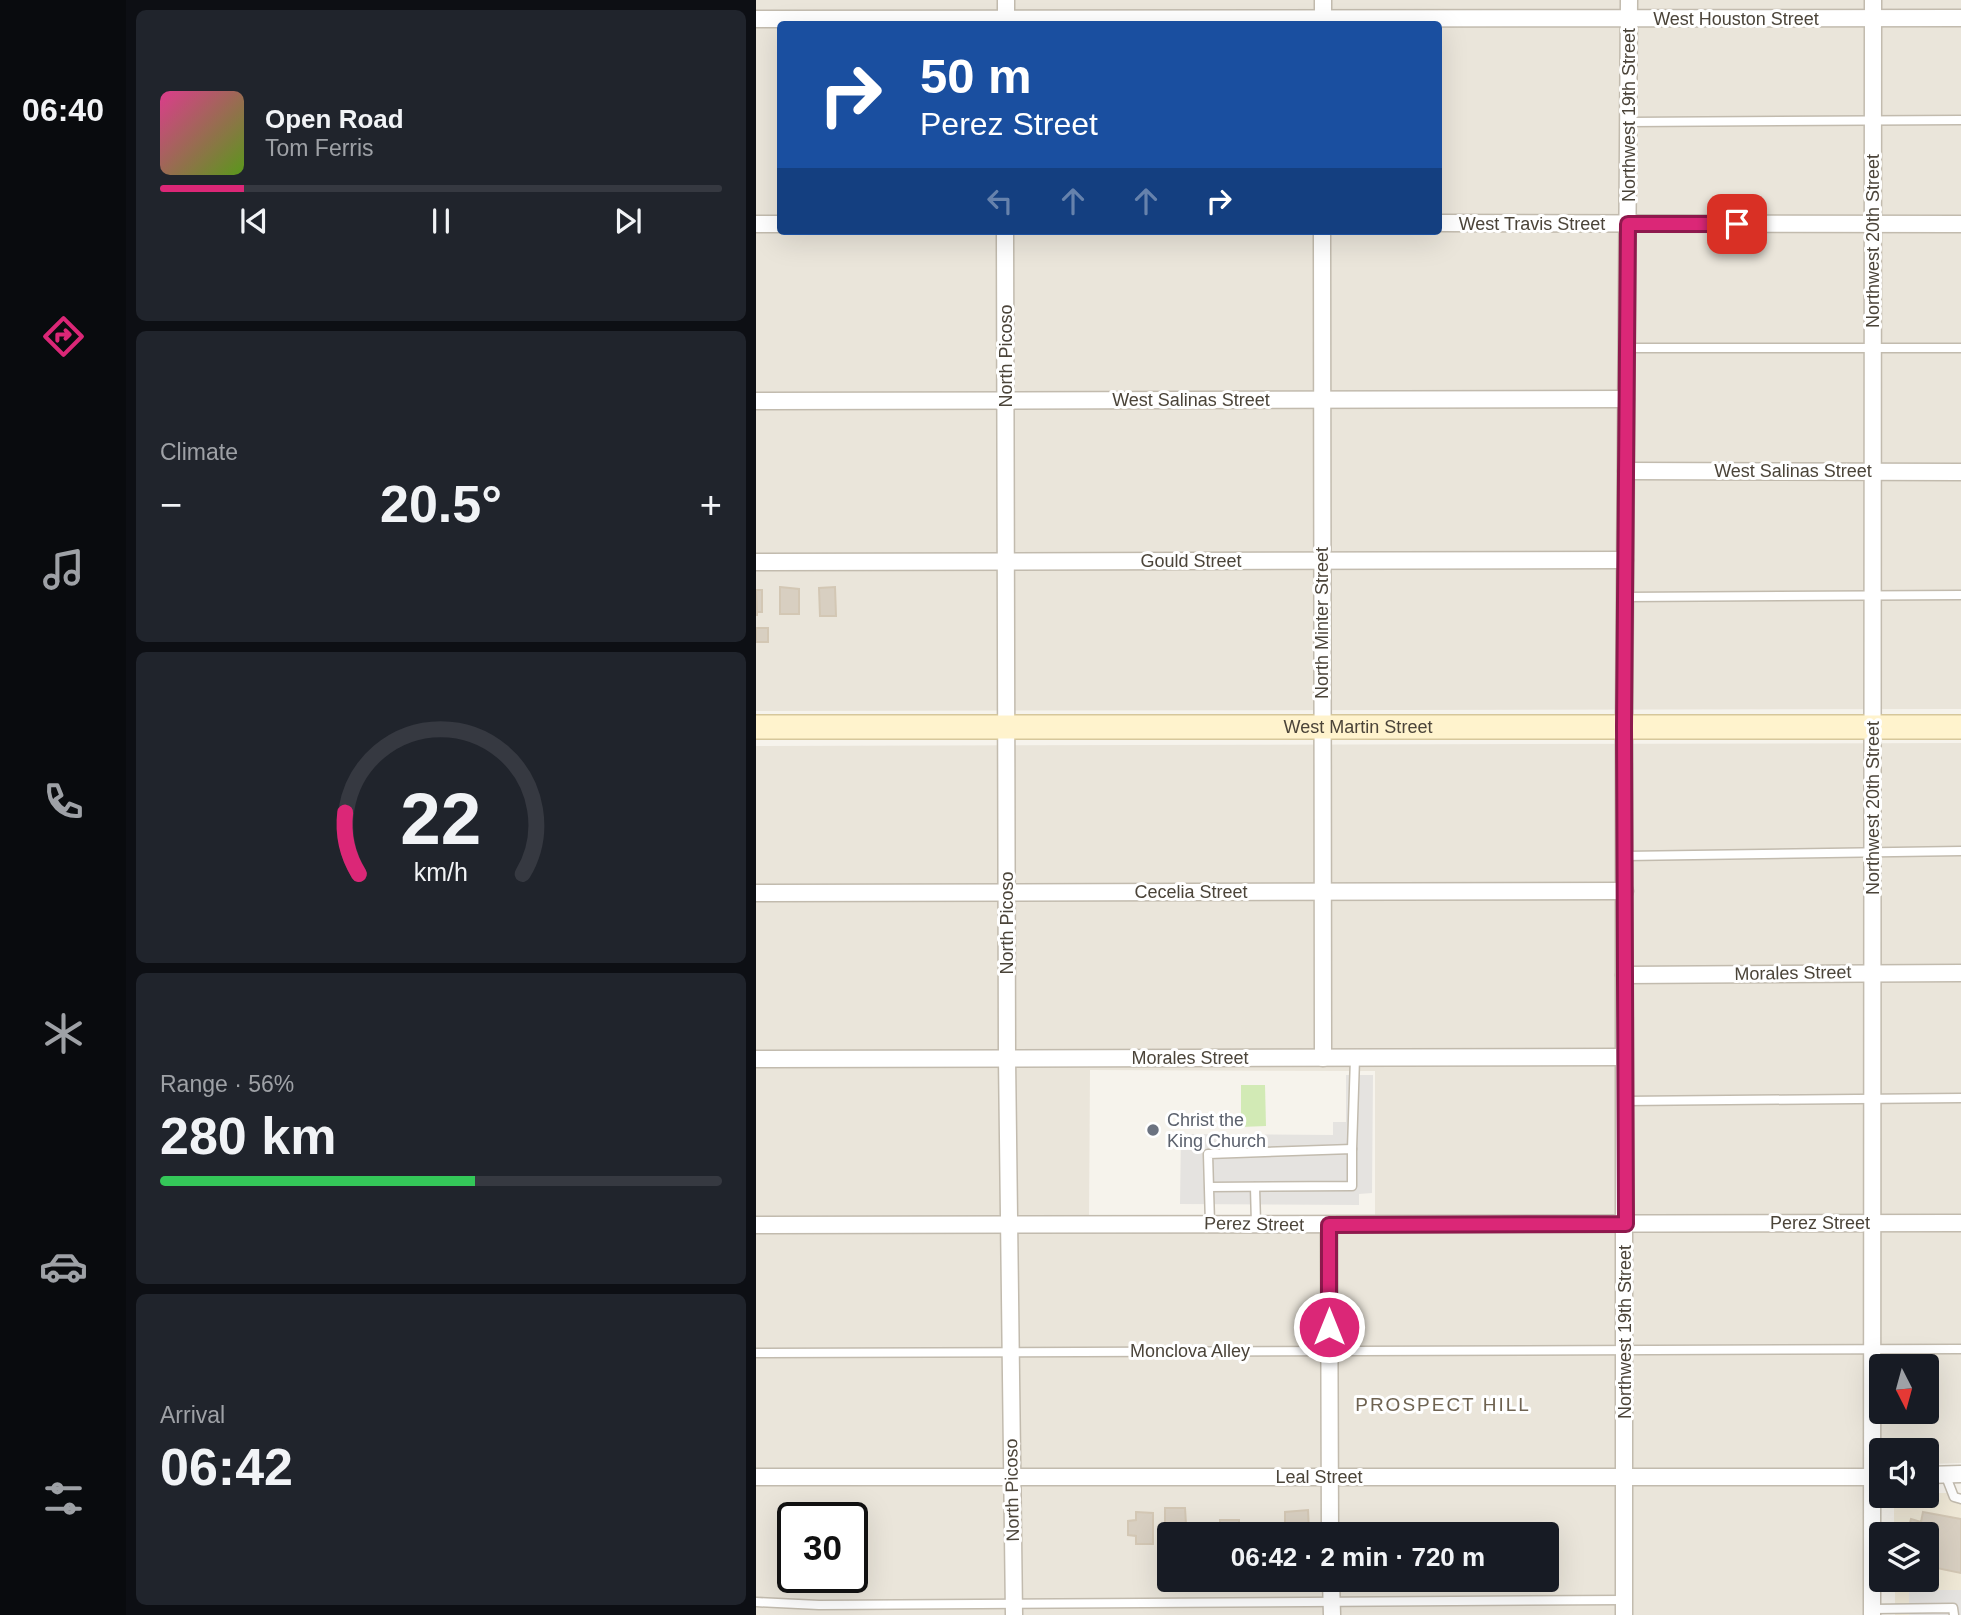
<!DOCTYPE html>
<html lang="en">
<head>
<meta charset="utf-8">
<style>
  body { margin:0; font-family:Helvetica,sans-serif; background:#20242c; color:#f1f3f6; height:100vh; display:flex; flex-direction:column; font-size:26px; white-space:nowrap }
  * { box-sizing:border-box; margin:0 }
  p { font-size:23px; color:#9ea1a6 }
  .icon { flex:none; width:38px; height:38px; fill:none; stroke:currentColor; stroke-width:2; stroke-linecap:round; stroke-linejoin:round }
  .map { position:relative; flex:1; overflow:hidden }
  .panel { display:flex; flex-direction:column; gap:10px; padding:10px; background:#0d0f14; width:630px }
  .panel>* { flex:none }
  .banner { position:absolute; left:21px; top:21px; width:665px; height:214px; border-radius:7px; box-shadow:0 7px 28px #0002; background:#1a4fa0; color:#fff; overflow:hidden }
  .needle { width:46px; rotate:174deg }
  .controls { position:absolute; left:1113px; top:1354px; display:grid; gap:14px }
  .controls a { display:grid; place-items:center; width:70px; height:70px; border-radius:7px; background:#171b24; box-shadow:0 7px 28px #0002; font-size:35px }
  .speed { position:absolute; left:21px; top:1502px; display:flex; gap:14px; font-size:35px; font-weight:700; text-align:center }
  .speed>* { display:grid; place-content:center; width:91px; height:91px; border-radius:50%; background:#171b24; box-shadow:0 7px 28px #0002; line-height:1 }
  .speed .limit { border:4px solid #111; border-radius:10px; background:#fff; color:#111 }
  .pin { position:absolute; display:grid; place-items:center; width:60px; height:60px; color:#fff; margin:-30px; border-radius:14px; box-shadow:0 4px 10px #0006 }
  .me { position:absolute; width:77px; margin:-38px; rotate:0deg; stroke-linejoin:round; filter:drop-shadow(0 0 5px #0008) }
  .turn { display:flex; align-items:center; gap:24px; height:147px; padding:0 28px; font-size:32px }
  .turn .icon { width:91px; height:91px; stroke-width:2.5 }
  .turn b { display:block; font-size:49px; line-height:60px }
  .lanes { display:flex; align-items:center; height:66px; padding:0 28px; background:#0003; justify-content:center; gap:35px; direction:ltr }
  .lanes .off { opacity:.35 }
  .big { font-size:52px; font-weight:700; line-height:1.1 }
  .panel .card { flex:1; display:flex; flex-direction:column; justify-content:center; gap:10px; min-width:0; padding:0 24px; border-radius:10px; background:#20242c }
  .panel .dial { align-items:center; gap:0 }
  .dial svg { height:182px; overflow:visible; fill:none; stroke:#363941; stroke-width:7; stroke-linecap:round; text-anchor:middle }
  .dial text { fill:#f1f3f6; stroke:none }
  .song { display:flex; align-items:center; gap:21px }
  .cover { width:84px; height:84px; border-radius:10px; background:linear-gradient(135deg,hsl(330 70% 55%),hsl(90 70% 35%)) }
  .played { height:7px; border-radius:4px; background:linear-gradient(90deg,#db2777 15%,#363941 15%) }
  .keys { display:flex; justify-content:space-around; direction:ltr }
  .heat { display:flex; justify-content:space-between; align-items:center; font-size:38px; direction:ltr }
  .charge { height:10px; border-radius:5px; background:linear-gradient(90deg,#34c759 56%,#363941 0) }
  .trip { position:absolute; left:401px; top:1522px; width:402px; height:70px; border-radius:7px; background:#171b24; box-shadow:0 7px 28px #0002; font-weight:700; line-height:70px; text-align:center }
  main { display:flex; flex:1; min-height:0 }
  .tab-bar { display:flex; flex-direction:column; width:126px; justify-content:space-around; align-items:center; background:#090b0e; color:#9ea1a6 }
  .tab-bar .icon { width:49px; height:49px }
  .tab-bar .on { color:#db2777 }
  .tab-bar b { font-size:32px; color:#f1f3f6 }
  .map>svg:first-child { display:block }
  .residential { fill:#eae5da; fill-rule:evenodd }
  .education { fill:#efe8d6 }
  .green { fill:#d2eab5 }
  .parking { fill:#e5e3e0 }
  .building { fill:#d8cfc1; stroke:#d3c7b4; stroke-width:2 }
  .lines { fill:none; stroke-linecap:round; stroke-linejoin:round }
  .lane-casing { stroke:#c2bbae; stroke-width:11 }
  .street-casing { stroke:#c2bbae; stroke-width:19 }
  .secondary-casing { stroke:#d6c79b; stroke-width:26 }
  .lane { stroke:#fff; stroke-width:8 }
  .street { stroke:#fff; stroke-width:16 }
  .secondary { stroke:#fff3cd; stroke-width:23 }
  .route-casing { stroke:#8e194d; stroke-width:18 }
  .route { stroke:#db2777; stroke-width:12 }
  .worship-dot { fill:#6b7280; stroke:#fff; stroke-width:2.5 }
  .labels { text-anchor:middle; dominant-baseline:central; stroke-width:6; stroke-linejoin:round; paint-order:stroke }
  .street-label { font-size:18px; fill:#4b4439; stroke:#fff }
  .worship-label { font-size:18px; fill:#5b616d; stroke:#fff; text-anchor:start }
  .neighbourhood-label { font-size:19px; letter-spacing:2px; fill:#6e6250; stroke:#fff }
</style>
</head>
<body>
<main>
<nav class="tab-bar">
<b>06:40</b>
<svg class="icon on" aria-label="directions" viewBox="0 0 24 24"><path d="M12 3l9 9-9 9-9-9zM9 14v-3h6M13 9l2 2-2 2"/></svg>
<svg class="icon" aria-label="music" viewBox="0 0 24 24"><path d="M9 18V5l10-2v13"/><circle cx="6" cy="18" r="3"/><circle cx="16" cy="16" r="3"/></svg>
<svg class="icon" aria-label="phone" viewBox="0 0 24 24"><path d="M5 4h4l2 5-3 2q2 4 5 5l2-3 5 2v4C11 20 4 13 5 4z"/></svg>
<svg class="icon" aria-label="climate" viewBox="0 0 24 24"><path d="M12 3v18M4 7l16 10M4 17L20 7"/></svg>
<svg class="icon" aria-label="car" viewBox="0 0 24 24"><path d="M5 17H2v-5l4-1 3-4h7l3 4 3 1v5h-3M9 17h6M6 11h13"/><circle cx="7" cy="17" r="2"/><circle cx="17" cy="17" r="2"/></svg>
<svg class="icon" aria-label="filters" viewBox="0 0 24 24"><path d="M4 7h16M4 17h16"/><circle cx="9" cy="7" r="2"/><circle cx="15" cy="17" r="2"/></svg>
</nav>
<section class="panel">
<div class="card">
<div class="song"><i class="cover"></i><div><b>Open Road</b><p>Tom Ferris</p></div></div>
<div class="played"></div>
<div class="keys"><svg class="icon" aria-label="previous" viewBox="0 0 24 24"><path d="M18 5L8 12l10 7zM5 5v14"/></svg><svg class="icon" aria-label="pause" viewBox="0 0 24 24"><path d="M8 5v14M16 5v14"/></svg><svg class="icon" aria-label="next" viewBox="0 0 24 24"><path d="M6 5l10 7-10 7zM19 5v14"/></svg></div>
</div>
<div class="card"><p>Climate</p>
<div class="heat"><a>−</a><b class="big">20.5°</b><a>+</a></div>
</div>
<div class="card dial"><svg viewBox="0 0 100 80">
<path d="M14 69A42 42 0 1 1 86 69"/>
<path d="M14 69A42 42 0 0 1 8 42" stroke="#db2777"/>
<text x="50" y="56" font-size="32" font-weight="700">22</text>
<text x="50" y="72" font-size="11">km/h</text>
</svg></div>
<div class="card"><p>Range · 56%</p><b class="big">280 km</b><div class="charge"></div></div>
<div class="card"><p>Arrival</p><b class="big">06:42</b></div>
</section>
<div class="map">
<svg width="1205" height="1615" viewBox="0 0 1205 1615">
  <rect width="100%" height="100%" fill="#f6f3ec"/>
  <g class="residential">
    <path d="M0 0H1205V709L0 711ZM24 24H682V231H24Z"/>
    <path d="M1205 743V1463L1171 1464V1451H1125V1464L1109 1465 1107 1615H0V746ZM334 1070 619 1071V1218L333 1216ZM1125 1367H1171V1412H1125ZM37 1517H96V1577H37ZM413 1535H791V1580H413Z"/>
  </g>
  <polygon class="education" points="1171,1493 1205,1493 1205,1615 1139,1615 1139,1580 1171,1580 1171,1535 1138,1535 1138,1496 1171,1496"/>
  <polygon class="green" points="485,1085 509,1085 510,1126 485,1127"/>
  <g class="parking">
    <polygon points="590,1075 617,1075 616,1193 603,1194 603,1205 424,1204 425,1134 577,1135 577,1122 590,1122"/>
    <rect x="1153" y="1590" width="52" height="25"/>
  </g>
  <g class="building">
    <polygon points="24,587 43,589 43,614 24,614"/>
    <polygon points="79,587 80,616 64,616 63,588"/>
    <polygon points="0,590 6,590 6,612 1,612 1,616"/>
    <rect x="0" y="628" width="12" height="14"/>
    <polygon points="409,1508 429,1508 430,1524 409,1525"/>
    <polygon points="552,1510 553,1531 529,1529 529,1512"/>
    <polygon points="380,1512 397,1513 397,1544 380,1544 380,1536 372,1535 372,1521 380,1520"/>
    <polygon points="1167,1512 1205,1519 1205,1573 1171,1566 1171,1535 1151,1535 1155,1519 1165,1522"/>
    <polygon points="464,1520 483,1520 483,1527 489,1527 489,1535 464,1535"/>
  </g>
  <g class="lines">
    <g class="lane-casing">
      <g id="lane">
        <polyline points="874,122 1205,120"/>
        <polyline points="871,348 1205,348"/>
        <polyline points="869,597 1205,595"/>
        <polyline points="869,856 1205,851"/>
        <polyline points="868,1101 1205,1098"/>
        <polyline points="596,1149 599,1058"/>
        <polyline points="453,1187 596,1186 596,1149 452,1154 454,1224"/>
        <polyline points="499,1187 500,1224"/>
        <polyline points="0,1353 1205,1349"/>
        <polyline points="1189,1474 1198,1497 1205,1499"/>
        <polyline points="0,1602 63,1605 868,1600"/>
        <polyline points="1116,1609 1197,1608 1198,1615"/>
      </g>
    </g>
    <g class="street-casing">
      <g id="street">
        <polyline points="0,19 1205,18"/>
        <polyline points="250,24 250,0"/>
        <polyline points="567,24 567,0"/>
        <polyline points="682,223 1205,224"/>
        <polyline points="0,224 24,224"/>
        <polyline points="249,231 251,1058 258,1615"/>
        <polyline points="566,231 567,1058"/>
        <polyline points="0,401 870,399"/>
        <polyline points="870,471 1205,472"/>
        <polyline points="0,562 869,560"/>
        <polyline points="0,893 869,891"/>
        <polyline points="868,975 1205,973"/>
        <polyline points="0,1059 868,1057"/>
        <polyline points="0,1225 1205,1223"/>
        <polyline points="573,1225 574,1535"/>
        <polyline points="1171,1475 1205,1474"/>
        <polyline points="0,1477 1125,1477"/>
        <polyline points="575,1580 576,1615"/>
        <polyline points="868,1615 868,727 873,0"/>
        <polyline points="1116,1615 1117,0"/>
      </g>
    </g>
    <g class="secondary-casing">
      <g id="secondary">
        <path id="s1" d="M0 727H1205"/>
      </g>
    </g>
    <use href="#lane" class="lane"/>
    <use href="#street" class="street"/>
    <use href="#secondary" class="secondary"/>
  </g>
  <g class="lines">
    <g class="route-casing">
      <polyline id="route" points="573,1327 573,1225 870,1224 868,727 872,224 981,224"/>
    </g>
    <use href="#route" class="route"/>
  </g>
  <circle class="worship-dot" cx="397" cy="1130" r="7"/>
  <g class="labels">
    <g class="street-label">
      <text x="980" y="19">West Houston Street</text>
      <text transform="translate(873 115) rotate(-90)">Northwest 19th Street</text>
      <text x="776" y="224">West Travis Street</text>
      <text transform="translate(1117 241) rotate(-90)">Northwest 20th Street</text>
      <text transform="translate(250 356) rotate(-90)">North Picoso</text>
      <text x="435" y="400">West Salinas Street</text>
      <text x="1037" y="471">West Salinas Street</text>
      <text x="435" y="561">Gould Street</text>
      <text transform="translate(566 623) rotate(-90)">North Minter Street</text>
      <text stroke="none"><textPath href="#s1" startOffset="602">West Martin Street</textPath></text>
      <text transform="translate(1117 808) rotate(-90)">Northwest 20th Street</text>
      <text x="435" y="892">Cecelia Street</text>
      <text transform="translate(251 923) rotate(-90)">North Picoso</text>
      <text transform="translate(1037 973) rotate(-1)">Morales Street</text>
      <text x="434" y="1058">Morales Street</text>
      <text x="1064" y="1223">Perez Street</text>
      <text transform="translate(498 1224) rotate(1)">Perez Street</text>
      <text transform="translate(869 1332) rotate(-90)">Northwest 19th Street</text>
      <text x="434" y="1351">Monclova Alley</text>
      <text x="563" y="1477">Leal Street</text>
      <text transform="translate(256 1490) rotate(-91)">North Picoso</text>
    </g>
    <g class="worship-label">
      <text x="411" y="1120">Christ the<tspan x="411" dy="21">King Church</tspan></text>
    </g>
    <g class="neighbourhood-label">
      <text x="687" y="1404">PROSPECT HILL</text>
    </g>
  </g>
</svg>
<div class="controls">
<a><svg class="needle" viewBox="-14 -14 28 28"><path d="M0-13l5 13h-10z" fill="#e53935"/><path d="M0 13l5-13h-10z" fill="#9ea1a6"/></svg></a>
<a><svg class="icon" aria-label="sound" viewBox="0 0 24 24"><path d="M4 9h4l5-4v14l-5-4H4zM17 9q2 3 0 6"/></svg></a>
<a><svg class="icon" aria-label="layers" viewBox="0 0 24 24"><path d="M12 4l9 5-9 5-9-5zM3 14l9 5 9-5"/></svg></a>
</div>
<div class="speed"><div class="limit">30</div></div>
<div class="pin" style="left:981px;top:224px;background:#d93025"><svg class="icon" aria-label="arrive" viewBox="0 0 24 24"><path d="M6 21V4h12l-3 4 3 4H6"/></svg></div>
<svg class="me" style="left:573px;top:1327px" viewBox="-20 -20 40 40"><circle r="17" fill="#db2777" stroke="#fff" stroke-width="3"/><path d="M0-11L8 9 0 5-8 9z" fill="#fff"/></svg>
<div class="trip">06:42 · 2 min · 720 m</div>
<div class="banner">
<div class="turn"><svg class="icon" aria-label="right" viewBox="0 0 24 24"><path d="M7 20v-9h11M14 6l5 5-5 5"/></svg><div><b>50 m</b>Perez Street</div></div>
<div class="lanes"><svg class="icon off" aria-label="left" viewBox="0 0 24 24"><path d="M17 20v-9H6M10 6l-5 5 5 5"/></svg><svg class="icon off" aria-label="ahead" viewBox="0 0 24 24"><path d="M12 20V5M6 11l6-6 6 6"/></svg><svg class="icon off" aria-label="ahead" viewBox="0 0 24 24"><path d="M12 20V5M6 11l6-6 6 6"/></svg><svg class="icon" aria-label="right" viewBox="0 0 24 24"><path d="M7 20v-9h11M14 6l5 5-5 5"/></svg></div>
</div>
</div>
</main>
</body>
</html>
